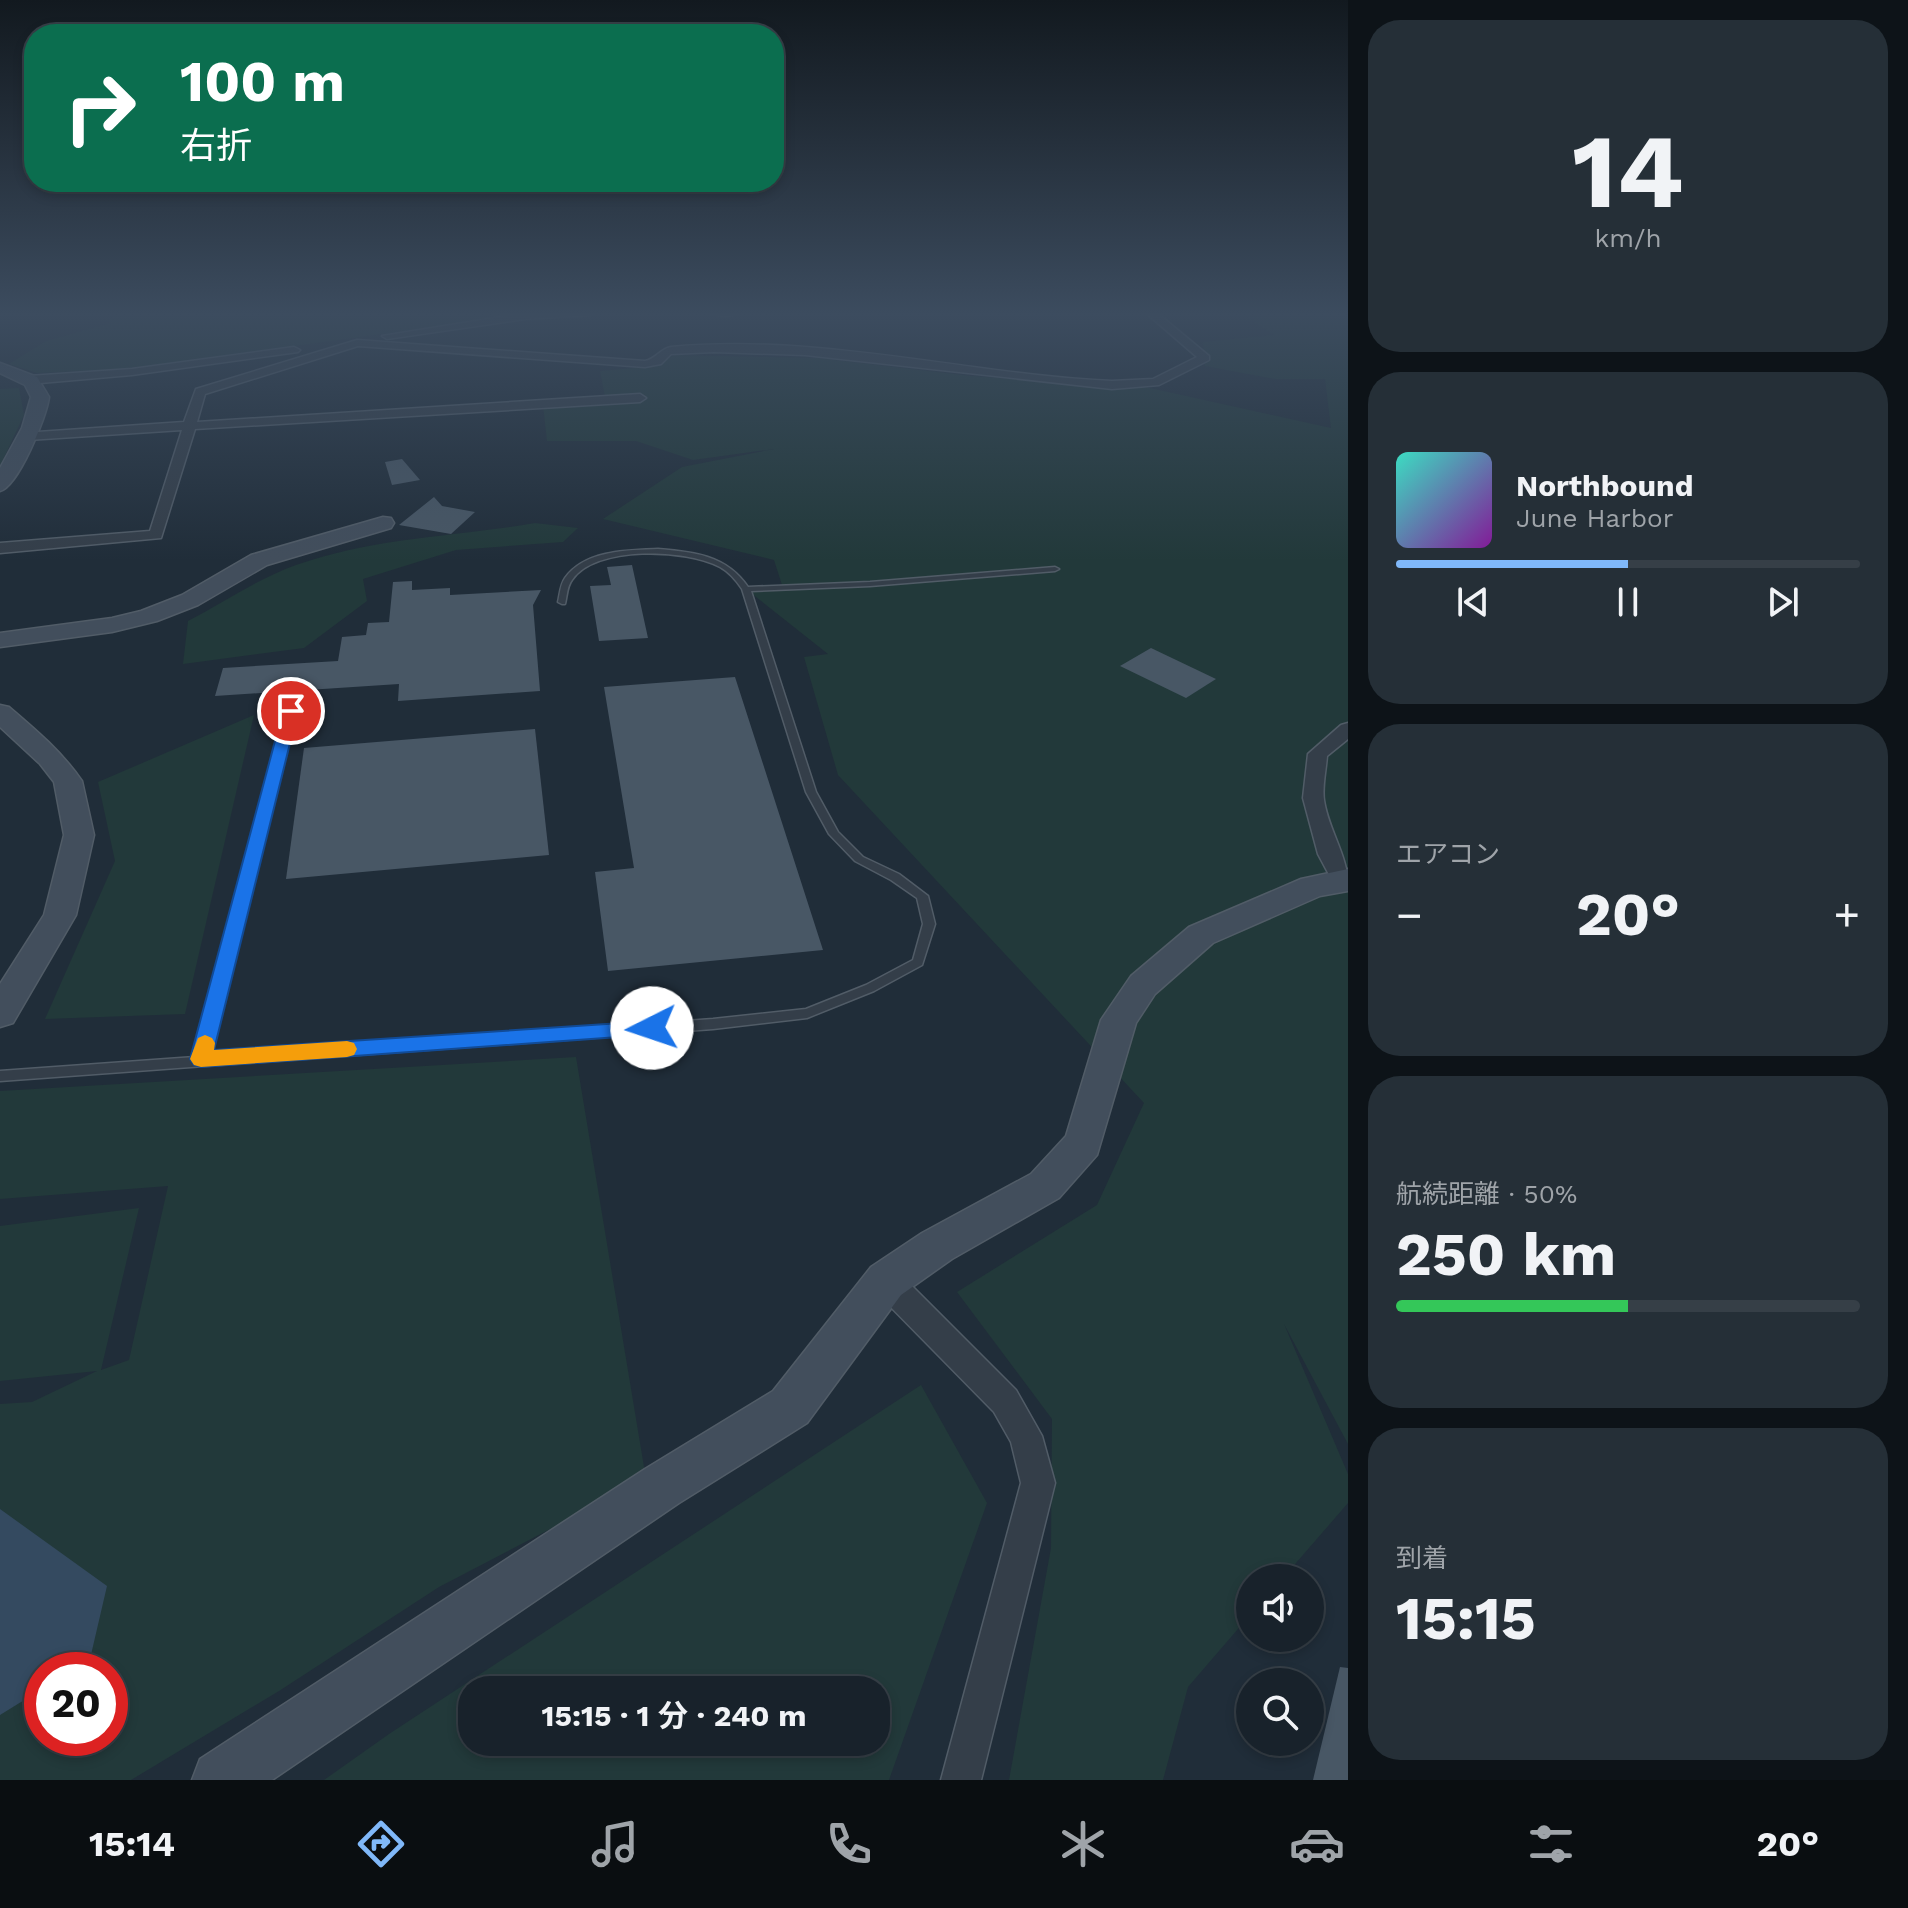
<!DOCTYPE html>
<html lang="ja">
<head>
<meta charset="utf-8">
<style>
  body { margin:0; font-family:"Work Sans","Noto Sans JP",sans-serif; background:#252f37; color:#f1f3f6; height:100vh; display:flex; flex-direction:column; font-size:30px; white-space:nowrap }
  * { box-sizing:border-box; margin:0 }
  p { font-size:26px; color:#9fa4a9 }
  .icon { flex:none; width:44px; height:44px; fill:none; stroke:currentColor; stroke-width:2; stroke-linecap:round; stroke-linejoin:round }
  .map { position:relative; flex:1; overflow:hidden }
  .details { display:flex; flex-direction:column; gap:20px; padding:20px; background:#0d1318; width:560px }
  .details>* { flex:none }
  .guide { position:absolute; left:24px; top:24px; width:760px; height:168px; border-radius:32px; box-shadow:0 4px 12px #0003,0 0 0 2px #363f47; background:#0b6e4f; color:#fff; overflow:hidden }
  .tools { position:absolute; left:1236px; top:1564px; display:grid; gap:16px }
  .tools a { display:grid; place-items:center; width:88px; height:88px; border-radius:50%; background:#18222b; box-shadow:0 4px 12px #0003,0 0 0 2px #363f47; font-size:40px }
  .speed { position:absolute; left:24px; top:1652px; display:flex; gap:16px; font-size:40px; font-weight:700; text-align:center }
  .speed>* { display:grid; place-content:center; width:104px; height:104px; border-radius:50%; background:#18222b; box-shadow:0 4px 12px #0003,0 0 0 2px #363f47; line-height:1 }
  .speed .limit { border:12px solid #d22; background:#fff; color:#111 }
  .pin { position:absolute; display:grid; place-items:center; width:68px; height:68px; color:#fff; margin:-34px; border:4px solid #fff; border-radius:50%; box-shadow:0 2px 8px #0007 }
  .me { position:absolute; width:88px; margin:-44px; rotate:266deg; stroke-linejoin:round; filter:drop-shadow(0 0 6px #0008) }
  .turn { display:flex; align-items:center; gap:28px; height:168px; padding:0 24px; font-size:36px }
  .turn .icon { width:104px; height:104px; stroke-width:2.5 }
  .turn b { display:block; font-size:56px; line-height:68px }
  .big { font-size:60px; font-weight:700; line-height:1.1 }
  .details .card { flex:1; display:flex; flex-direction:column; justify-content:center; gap:12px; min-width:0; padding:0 28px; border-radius:32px; background:#252f37 }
  .details .dial { align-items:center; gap:0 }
  .dial b { font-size:104px; line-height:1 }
  .song { display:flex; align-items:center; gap:24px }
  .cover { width:96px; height:96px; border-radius:12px; background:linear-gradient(135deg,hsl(170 70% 55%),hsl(290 70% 35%)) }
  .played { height:8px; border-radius:4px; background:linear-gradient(90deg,#80b8f9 50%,#363f47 50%) }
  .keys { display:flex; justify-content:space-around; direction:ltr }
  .heat { display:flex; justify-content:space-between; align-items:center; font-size:44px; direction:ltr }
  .charge { height:12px; border-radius:6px; background:linear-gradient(90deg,#34c759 50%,#363f47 0) }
  .trip { position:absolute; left:458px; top:1676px; width:432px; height:80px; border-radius:32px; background:#18222b; box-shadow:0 4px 12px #0003,0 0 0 2px #363f47; font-weight:700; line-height:80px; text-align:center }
  .dock { display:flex; height:128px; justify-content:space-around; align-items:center; background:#0a0e11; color:#9fa4a9 }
  .dock .icon { width:56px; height:56px }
  .dock .active { color:#80b8f9 }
  .dock b { font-size:36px; color:#f1f3f6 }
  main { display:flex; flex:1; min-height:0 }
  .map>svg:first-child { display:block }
  .green { fill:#22393a; fill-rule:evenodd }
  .water { fill:#344a60 }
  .building { fill:#485765 }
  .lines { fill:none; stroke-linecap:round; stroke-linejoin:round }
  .lane-casing { stroke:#515c67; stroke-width:3 }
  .street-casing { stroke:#515c67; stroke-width:3 }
  .secondary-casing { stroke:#515c67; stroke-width:3 }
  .lane { fill:#343e49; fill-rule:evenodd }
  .street { fill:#343e49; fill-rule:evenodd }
  .secondary { fill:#424e5c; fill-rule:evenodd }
  .route { fill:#1a73e8; stroke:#114b97; stroke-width:2 }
  .slow { fill:#f59e0b }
</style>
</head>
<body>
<main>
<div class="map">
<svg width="1348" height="1780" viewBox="0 0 1348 1780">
  <rect width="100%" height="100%" fill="#202d39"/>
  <g class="green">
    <polygon points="116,312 543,312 127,369 37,373 9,364 46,341 108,324"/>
    <polygon points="1240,312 1348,312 1348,1444 1284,1324 1348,1474 1348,1503 1283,1578 1250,1578 1250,1615 1188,1687 1163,1780 1009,1780 1051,1548 1052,1419 957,1292 1097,1205 1144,1103 838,775 804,657 828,654 746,589 782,585 774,560 603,519 682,467 774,449 693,460 636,441 547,441 543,405 606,402 600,371 656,366 674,355 817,358 971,376 1150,388 1331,428 1325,379 1275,379 1205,366 1203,342 1274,335"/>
    <polygon points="19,388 24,415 0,466 0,389"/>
    <path d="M535 523 578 528 563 542 456 550 363 579 367 601 304 648 183 664 188 621C223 603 259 578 296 565 375 537 453 537 535 523Z"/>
    <polygon points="254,715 185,1014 45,1019 115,861 98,782"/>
    <path d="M576 1057 646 1479 439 1587 279 1691 131 1780H0V1404L32 1402 97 1371 0 1381V1226L139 1208 101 1370 129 1360 168 1186 0 1199V1091ZM42 1670H110V1738H42Z"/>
    <path d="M921 1385 987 1503 889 1780H324L389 1734ZM472 1690H876V1742H472Z"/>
  </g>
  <polygon class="water" points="0,1509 107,1586 90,1659 72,1670 42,1670 42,1689 0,1715"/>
  <g class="building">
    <polygon points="402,459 420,480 392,485 385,462"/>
    <polygon points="434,497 442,506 475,512 451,534 399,525"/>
    <polygon points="632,565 648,638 599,641 590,586 611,585 607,567"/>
    <polygon points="412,581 412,590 450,588 450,595 541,590 533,605 540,691 398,701 399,684 215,696 223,668 338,661 342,637 366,635 368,623 389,622 393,582"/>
    <polygon points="1151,648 1216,679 1186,698 1120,666"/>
    <polygon points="735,677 823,950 608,971 595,872 634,868 604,687"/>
    <polygon points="535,729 549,855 286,879 304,748"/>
    <polygon points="1340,1667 1348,1668 1348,1780 1313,1780"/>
  </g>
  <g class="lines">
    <g class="lane-casing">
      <path id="lane" d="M658 549C694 552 726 555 748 587L870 582 1055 567 1059 569 1055 571 870 586 751 591 816 792 838 832 863 857 899 874 928 896 935 924 922 965 874 991 807 1018 713 1029 0 1081V1071L195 1057 286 711 291 708 296 711 208 1056 713 1019 806 1009 866 985 913 960 923 924 917 898 891 880 855 861 829 834 806 792 742 589C736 580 729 572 720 567 687 549 595 545 572 580 567 586 567 596 565 604H562L558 602C560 594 560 585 565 578 585 550 628 550 658 549Z"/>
    </g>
    <g class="street-casing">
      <g id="street">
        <polygon points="596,312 591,315 525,319 387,339 382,336 525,313"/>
        <path d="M711 312H740C734 317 717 317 711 312Z"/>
        <path d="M1145 312H1156L1209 356V360L1159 385 1112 389 805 355 714 352 671 354 661 364 645 367 358 346 205 394 197 422 640 394 646 398 640 402 195 429 161 538 0 553V543L150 531 182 430 28 440 22 436 23 433 184 422 196 389 357 340 645 361C656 359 660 349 671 347 818 333 966 374 1112 381L1153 379 1197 357Z"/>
        <polygon points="294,347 300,350 298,352 132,375 29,384 23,380 29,376 132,369"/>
        <path d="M1348 723V739L1327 756C1326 770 1322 787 1324 800 1328 829 1348 856 1348 885L1334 884 1318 854 1303 798 1308 754 1341 725Z"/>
        <polygon points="886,1267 897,1271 1016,1390 1042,1436 1055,1483 981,1780 941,1780 1021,1483 1011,1442 994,1412 875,1291 871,1281 875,1271"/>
      </g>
    </g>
    <g class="secondary-casing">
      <g id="secondary">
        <path d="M0 363 37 377 49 397C47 416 18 487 0 491V468L22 428 31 397 25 385 0 373Z"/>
        <polygon points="383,517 391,518 394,523 391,528 267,565 198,605 157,621 112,632 0,647 0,633 112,618 141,611 182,595 251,555"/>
        <path d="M0 705 9 707C36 730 62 752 82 781L94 835 76 915 13 1023 0 1027V984L44 915 64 835 54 782 40 764 0 727Z"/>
        <polygon points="1348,869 1348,891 1320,896 1213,943 1155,994 1136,1023 1097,1155 1059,1198 952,1259 901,1295 807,1423 679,1503 272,1780 192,1780 200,1759 645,1469 773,1391 871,1267 922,1233 1031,1174 1066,1136 1101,1020 1131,976 1189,927 1301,879"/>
      </g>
    </g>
    <use href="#lane" class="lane"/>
    <use href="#street" class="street"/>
    <use href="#secondary" class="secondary"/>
  </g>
  <linearGradient id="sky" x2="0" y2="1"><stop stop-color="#12191f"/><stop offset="0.56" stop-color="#3c4c5f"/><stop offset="1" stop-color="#3c4c5f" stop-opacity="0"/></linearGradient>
  <rect width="1348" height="561" fill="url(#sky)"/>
  <polygon class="route" points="291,707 298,711 214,1050 652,1021 660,1023 663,1028 660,1034 201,1067 194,1065 190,1059 283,711"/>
  <polygon class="slow" points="205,1035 212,1038 215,1043 214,1050 347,1041 354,1043 357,1049 354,1055 347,1057 201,1067 194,1065 190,1059 198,1038"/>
</svg>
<div class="tools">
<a><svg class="icon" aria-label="sound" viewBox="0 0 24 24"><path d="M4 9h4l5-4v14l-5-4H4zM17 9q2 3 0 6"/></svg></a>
<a><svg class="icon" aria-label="search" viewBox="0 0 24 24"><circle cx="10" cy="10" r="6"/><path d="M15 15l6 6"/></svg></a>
</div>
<div class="speed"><div class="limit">20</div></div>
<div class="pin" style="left:291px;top:711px;background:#d93025"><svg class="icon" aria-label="arrive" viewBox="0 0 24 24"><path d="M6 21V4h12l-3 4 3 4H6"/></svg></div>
<svg class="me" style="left:652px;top:1028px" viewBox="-20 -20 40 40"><circle r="19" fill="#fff"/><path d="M0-13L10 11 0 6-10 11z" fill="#1a73e8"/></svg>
<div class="trip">15:15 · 1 分 · 240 m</div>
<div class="guide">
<div class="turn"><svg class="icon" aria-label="right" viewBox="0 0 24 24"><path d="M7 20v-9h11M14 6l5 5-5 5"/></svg><div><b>100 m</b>右折</div></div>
</div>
</div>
<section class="details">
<div class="card dial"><b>14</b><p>km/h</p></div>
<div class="card">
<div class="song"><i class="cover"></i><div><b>Northbound</b><p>June Harbor</p></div></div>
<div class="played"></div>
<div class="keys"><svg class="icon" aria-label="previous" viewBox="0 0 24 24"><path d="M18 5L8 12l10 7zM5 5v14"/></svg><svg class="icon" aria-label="pause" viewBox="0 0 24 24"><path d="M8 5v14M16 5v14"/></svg><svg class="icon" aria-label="next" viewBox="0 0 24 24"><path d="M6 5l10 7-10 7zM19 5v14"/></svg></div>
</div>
<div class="card"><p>エアコン</p>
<div class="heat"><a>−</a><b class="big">20°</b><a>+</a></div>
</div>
<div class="card"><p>航続距離 · 50%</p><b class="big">250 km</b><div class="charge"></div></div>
<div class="card"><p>到着</p><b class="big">15:15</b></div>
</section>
</main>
<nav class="dock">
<b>15:14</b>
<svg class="icon active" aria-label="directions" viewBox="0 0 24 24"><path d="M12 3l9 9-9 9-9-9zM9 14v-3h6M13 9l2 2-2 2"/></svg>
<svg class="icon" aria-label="music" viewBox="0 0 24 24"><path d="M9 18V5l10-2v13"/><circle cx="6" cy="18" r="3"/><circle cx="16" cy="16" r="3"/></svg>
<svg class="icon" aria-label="phone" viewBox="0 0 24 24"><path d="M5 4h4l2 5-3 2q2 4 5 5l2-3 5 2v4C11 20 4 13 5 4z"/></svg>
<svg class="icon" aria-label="climate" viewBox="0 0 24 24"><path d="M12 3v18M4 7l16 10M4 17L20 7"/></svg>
<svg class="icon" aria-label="car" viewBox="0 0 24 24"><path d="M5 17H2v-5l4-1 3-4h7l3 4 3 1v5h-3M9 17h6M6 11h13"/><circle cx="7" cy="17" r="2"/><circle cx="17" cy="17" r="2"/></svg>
<svg class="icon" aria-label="filters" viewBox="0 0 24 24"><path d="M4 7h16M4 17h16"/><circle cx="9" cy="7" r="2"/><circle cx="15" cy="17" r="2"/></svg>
<b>20°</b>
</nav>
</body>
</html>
